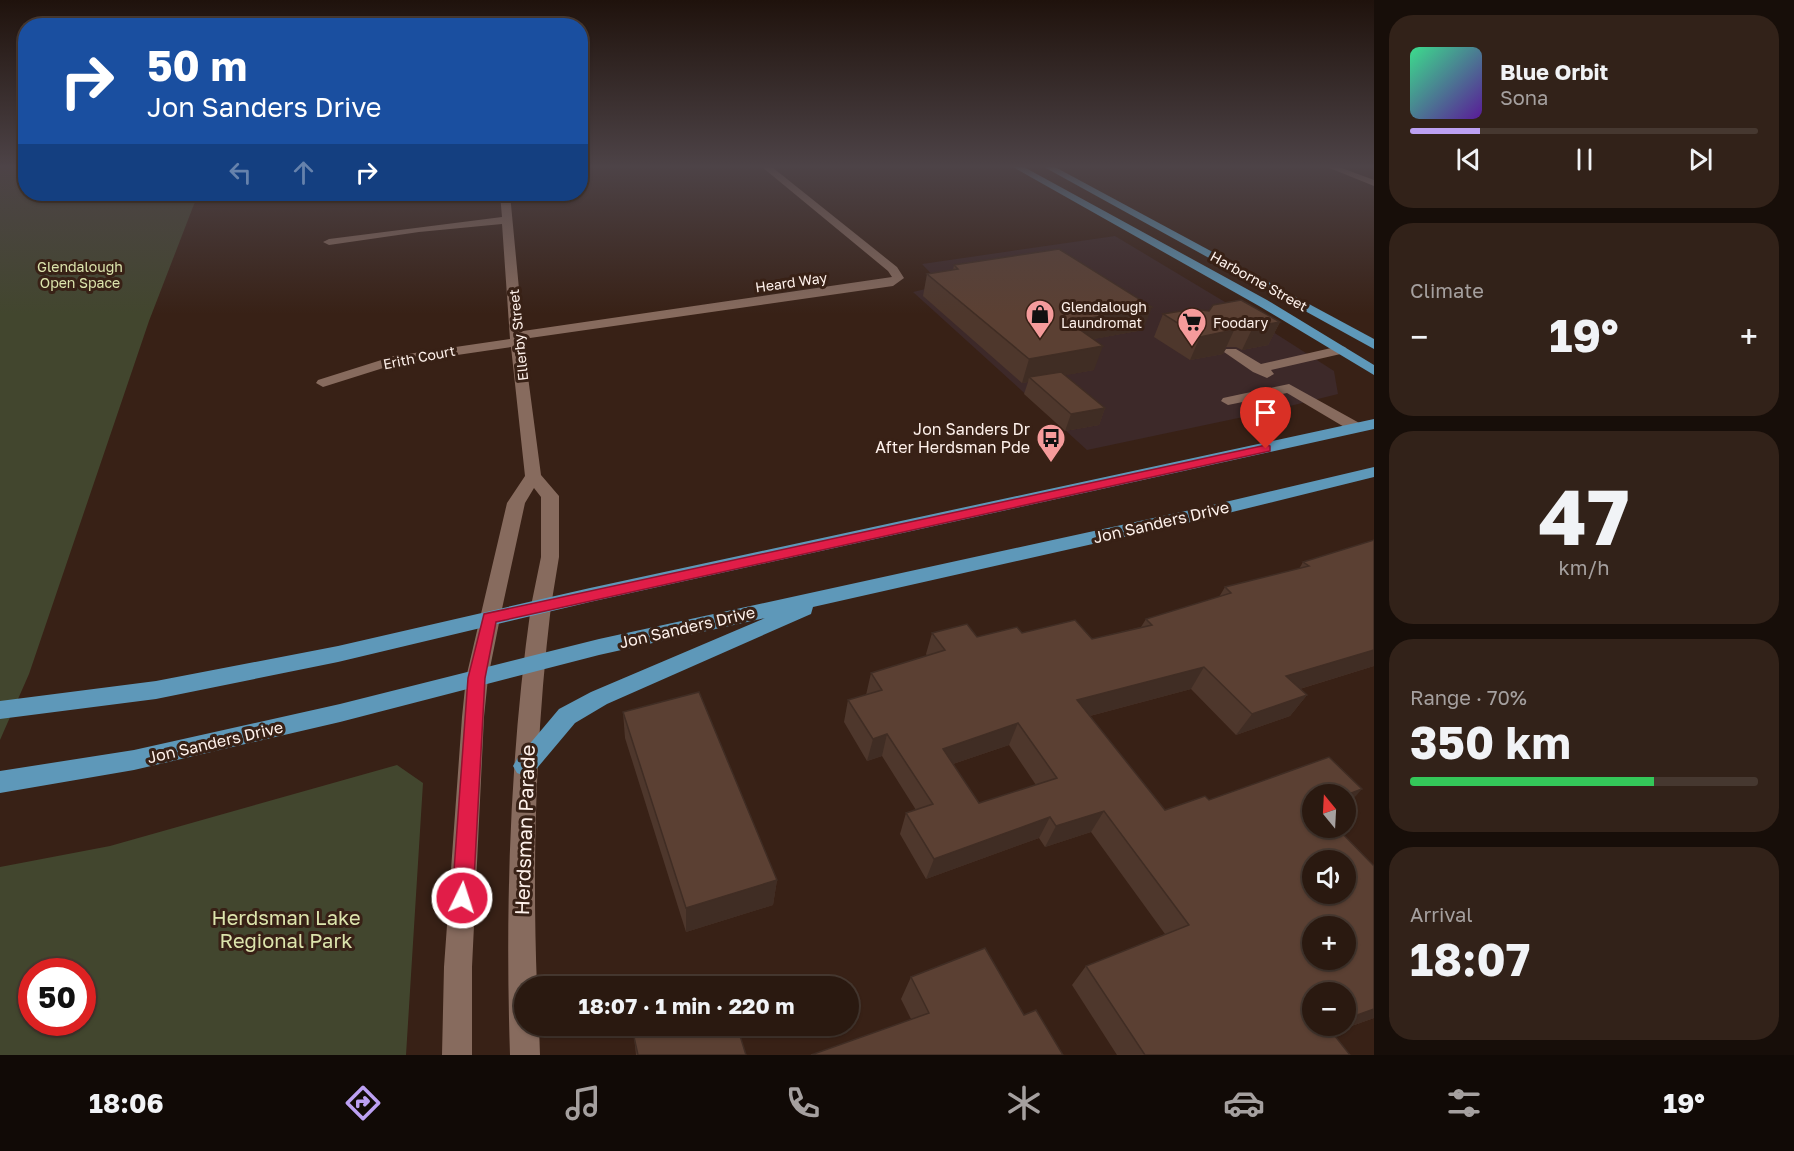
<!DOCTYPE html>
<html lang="en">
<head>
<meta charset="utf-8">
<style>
  body { margin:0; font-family:"Golos Text",sans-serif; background:#322219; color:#f1f3f6; height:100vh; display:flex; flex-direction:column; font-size:22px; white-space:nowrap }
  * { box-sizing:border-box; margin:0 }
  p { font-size:20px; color:#a5a09f }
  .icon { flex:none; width:33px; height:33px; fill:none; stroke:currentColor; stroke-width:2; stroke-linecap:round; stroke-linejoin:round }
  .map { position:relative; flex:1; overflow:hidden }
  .sheet { display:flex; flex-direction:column; gap:15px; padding:15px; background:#170e09; width:420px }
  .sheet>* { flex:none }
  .hud { position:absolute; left:18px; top:18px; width:570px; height:183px; border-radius:24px; box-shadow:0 2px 4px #0004,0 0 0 2px #463830; background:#1a4fa0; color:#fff; overflow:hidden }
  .needle { width:39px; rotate:342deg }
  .buttons { position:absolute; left:1302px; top:784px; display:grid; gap:12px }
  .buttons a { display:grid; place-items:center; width:54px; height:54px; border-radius:50%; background:#2a1910; box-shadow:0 2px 4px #0004,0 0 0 2px #463830; font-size:30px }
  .speed { position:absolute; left:18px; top:958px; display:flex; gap:12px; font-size:30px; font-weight:700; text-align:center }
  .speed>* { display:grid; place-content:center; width:78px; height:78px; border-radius:50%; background:#2a1910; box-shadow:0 2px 4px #0004,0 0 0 2px #463830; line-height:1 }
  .speed .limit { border:9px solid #d22; background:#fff; color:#111 }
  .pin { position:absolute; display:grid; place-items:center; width:51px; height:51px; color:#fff; margin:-62px -26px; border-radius:50% 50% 50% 0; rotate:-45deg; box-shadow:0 0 6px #0007 }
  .pin .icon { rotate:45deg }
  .me { position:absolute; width:66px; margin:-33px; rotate:4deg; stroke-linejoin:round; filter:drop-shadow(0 0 4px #0008) }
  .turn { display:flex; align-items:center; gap:21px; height:126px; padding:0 30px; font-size:27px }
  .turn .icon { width:78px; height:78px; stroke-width:2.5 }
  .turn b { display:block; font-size:42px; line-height:51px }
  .lanes { display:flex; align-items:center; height:57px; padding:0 30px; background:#0003; justify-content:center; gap:30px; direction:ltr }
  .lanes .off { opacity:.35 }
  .big { font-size:45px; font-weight:700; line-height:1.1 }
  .sheet .tile { flex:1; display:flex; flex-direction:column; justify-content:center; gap:9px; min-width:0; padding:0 21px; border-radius:24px; background:#322219 }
  .sheet .dial { align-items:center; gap:0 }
  .dial b { font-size:78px; line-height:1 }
  .song { display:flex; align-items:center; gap:18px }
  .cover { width:72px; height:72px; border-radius:9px; background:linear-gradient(135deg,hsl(150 70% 55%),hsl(270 70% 35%)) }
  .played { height:6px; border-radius:3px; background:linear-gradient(90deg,#bca0f2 20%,#463830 20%) }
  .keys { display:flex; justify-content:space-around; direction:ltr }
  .heat { display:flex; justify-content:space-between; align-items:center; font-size:33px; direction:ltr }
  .charge { height:9px; border-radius:4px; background:linear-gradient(90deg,#34c759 70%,#463830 0) }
  .trip { position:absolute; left:514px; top:976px; width:345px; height:60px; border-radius:30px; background:#2a1910; box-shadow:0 2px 4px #0004,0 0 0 2px #463830; font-weight:700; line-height:60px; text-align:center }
  .tabs { display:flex; height:96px; justify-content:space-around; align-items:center; background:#110a06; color:#a5a09f }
  .tabs .icon { width:42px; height:42px }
  .tabs .current { color:#bca0f2 }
  .tabs b { font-size:27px; color:#f1f3f6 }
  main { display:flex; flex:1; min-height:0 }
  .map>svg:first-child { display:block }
  .commercial { fill:#3d2929 }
  .green { fill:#42462e; fill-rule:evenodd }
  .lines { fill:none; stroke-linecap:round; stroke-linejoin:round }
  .lane { fill:#876b5e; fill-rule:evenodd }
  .street { fill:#876b5e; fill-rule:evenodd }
  .secondary { fill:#876b5e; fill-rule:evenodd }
  .primary { fill:#5e98b9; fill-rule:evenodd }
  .wall { fill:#4e372c; fill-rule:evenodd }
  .shaded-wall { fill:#402d24 }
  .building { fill:#5b4033; stroke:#402d24; stroke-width:1.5; fill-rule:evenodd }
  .route { fill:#e11d48; stroke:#92132f; stroke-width:1.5 }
  .labels { text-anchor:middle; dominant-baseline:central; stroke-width:6; stroke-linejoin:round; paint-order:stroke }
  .far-park-label { font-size:14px; fill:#dce4ac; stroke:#382116 }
  .far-street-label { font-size:14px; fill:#fef1eb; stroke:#382116 }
  .far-poi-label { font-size:14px; fill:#fef1eb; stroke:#382116; text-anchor:start }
  .poi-label { font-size:16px; fill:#fef1eb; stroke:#382116; text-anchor:end }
  .street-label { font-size:16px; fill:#fef1eb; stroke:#382116 }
  .near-street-label { font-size:20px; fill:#fef1eb; stroke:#382116 }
  .near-park-label { font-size:20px; fill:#dce4ac; stroke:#382116 }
</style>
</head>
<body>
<main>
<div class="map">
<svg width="1374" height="1055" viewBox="0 0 1374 1055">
  <rect width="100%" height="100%" fill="#382116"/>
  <polygon class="commercial" points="1115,236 1245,314 1334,371 1338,394 1262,413 1087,450 913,292 942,285 922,264"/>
  <g class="green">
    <polygon points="0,167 25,167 26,194 198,194 149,321 29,674 0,740"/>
    <path d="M397 765 423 783 406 1055H0V867L110 846ZM32 972H82V1023H32Z"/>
  </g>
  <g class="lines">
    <g class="lane">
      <polygon points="1340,346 1345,347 1347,350 1345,353 1271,370 1274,374 1267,378 1253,372 1224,352 1226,349 1236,349 1261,364"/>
      <polygon points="1289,384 1363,425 1365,428 1363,431 1351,431 1287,393 1228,405 1221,401 1223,398"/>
    </g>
    <g class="street">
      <polygon points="762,167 772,167 897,267 904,278 893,286 523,339 541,475 559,496 559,557 551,606 548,611 541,613 534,611 531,606 541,557 541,497 534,488 525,503 500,618 497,623 490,625 483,623 480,618 507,503 525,476 511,347 396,364 323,387 316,383 318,380 394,356 510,339 502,224 419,232 329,245 323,242 329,239 502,217 500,194 510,194 523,331 892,277 888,271"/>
      <polygon points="1327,167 1339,167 1374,180 1374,186"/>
    </g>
    <g class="secondary">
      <path d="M541 599 548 601 551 606C536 733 532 859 537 987H525V1026H539L540 1055H510C505 904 510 755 531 606L534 601Z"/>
      <polygon points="490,611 497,613 500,618 488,678 484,717 472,967 472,1055 442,1055 444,967 462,717 466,678 480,618 483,613"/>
    </g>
    <g class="primary">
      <polygon points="1013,167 1024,167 1267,300 1374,365 1374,375 1259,306"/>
      <polygon points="1044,167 1055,167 1374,339 1374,349"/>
      <polygon points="1374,419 1374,429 590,602 338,662 156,699 0,719 0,701 156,681 338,646 590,588"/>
      <polygon points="1374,467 1374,477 1204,519 813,607 811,614 607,704 575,723 533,773 525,776 517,773 513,766 517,759 559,709 591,692 765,618 599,655 340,722 134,770 0,793 0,771 134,750 340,704 599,639 1204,507"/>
    </g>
  </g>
  <g class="wall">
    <polygon points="954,265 1143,330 1093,339 1094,370 1065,375 1105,408 1099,425 1065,431 1024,394 1028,382 1022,383 923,296 927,274 953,270"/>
    <polygon points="1209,311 1280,322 1268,345 1242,350 1236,347 1226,347 1223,354 1190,360 1154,337 1163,314"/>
    <path d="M1374 540V666L1300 689 1307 695 1290 716 1236 735 1191 689 1090 716 1165 810 1209 800 1312 828 1374 866V1018L1332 1033 1350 1055H1117L1072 985 1086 966 1165 934 1091 832 1045 847 1039 838 926 879 900 834 906 813 916 810 882 756 867 761 844 722 848 700 866 695 871 673 927 656 926 654 932 633 977 637 1022 633 1092 639 1141 627 1146 619 1219 597 1225 587 1299 569 1303 562ZM1009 745 1036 785 979 803 953 764Z"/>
    <polygon points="623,712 777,880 773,905 686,932 625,738"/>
    <polygon points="911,977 1024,1015 911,1019 901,999"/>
    <polygon points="634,1037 746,1055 636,1055"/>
  </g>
  <g class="shaded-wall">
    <polygon points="1152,307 1143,330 1061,345 1069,322"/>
    <polygon points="1280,322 1268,345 1242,350 1253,327"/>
    <polygon points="1237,324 1223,354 1190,360 1200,337"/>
    <polygon points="1103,346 1094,370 1034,381 1029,377 1028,382 1022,383 1029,359"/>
    <polygon points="1105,408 1099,425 1065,431 1071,414"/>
    <polygon points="1374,650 1374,666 1270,698 1286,676"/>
    <polygon points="1204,667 1191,689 1067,722 1077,700"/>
    <polygon points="1307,695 1290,716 1236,735 1252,714"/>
    <polygon points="1018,723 1009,745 935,770 943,749"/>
    <polygon points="887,734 882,756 867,761 873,739"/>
    <polygon points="1362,789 1346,807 1346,795"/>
    <polygon points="1104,811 1091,832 1045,847 1056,826"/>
    <polygon points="1050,817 1039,838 926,879 934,859"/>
    <polygon points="777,880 773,905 686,932 686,908"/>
    <polygon points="1374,1009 1374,1018 1304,1043 1326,1026 1346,1026 1346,1019"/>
  </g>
  <g class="building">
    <polygon points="1059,249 1152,307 1069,322 1103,346 1029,359 927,274 958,269 954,265"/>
    <polygon points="1241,300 1280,322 1253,327 1247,324 1237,324 1233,330 1200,337 1163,314 1193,309 1209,311 1213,305"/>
    <polygon points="1061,372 1105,408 1071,414 1029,377"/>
    <path d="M1374 540V650L1286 676 1307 695 1252 714 1204 667 1077 700 1165 810 1205 796 1209 800 1329 757 1362 789 1346 795H1312V828H1337L1374 866V1009L1346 1019V993H1312V1026H1327L1350 1055H1145L1086 966 1189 925 1104 811 1056 826 1050 817 934 859 906 813 933 804 887 734 873 739 848 700 882 690 871 673 945 650 932 633 967 624 977 637 1017 627 1022 633 1075 620 1092 639 1152 625 1146 619 1231 593 1225 587 1309 566 1303 562ZM1018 723 1057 778 979 803 943 749ZM1312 861H1346V894H1312ZM1312 927H1346V960H1312Z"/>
    <polygon points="699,692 777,880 686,908 623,712"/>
    <polygon points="985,948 1024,1015 1036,1010 1063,1055 811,1055 929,1013 911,977"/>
    <polygon points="666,1026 737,1026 746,1055 638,1055 634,1037"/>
  </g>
  <linearGradient id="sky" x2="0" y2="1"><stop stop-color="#1f120c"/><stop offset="0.53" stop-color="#4d4347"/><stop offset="1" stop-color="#4d4347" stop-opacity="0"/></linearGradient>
  <rect width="1374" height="314" fill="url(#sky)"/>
  <polygon class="route" points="1266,445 1270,446 1270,451 496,622 485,678 473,898 470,905 462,908 455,905 452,898 468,678 484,614"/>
  <defs>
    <g id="shop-pin" transform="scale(1.5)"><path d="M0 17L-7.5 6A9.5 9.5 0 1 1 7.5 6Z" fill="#f59b9b" stroke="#382116"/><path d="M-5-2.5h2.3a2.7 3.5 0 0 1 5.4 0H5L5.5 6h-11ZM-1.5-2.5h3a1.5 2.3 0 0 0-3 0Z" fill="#111"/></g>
    <g id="supermarket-pin" transform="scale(1.5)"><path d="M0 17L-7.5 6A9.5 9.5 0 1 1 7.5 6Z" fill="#f59b9b" stroke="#382116"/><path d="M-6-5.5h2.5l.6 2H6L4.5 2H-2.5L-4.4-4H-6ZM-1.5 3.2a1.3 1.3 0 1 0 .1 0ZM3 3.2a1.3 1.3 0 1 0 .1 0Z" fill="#111"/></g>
    <g id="bus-pin" transform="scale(1.5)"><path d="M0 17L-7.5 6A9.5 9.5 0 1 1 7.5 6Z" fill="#f59b9b" stroke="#382116"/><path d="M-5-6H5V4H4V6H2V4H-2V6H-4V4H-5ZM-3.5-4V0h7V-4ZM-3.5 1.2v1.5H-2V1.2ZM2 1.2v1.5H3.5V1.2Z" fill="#111"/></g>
  </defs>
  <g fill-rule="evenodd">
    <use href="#shop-pin" x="1040" y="314"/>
    <use href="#supermarket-pin" x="1192" y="322"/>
    <use href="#bus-pin" x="1051" y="438"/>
  </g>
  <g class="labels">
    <g class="far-park-label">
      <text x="80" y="266">Glendalough<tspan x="80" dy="16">Open Space</tspan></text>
    </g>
    <g class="far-street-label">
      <text transform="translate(1259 281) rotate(29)">Harborne Street</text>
      <text transform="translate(791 282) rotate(-8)">Heard Way</text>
      <text transform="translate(518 335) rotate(-96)">Ellerby Street</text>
      <text transform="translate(419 357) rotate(-11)">Erith Court</text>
    </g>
    <g class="far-poi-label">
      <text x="1061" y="306">Glendalough<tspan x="1061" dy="16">Laundromat</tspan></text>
      <text x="1213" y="322">Foodary</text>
    </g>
    <g class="poi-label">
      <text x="1030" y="429">Jon Sanders Dr<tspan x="1030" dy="18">After Herdsman Pde</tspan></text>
    </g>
    <g class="street-label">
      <text transform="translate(1161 522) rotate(-13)">Jon Sanders Drive</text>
      <text transform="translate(687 627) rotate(-13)">Jon Sanders Drive</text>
      <text transform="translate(215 742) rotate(-13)">Jon Sanders Drive</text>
    </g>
    <g class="near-street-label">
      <text transform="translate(524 830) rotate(-88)">Herdsman Parade</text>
    </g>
    <g class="near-park-label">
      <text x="286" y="917">Herdsman Lake<tspan x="286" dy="23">Regional Park</tspan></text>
    </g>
  </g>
</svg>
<div class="buttons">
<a><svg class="needle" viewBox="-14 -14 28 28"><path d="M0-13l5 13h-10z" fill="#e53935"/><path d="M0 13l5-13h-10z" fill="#a5a09f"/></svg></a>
<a><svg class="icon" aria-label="sound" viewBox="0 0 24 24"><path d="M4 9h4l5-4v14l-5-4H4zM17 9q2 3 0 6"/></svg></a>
<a>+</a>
<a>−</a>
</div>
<div class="speed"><div class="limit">50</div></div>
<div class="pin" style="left:1266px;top:449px;background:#d93025"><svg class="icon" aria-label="arrive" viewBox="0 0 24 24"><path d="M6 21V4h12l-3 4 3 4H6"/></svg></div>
<svg class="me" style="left:462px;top:898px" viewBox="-20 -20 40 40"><circle r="17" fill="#e11d48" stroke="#fff" stroke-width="3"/><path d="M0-11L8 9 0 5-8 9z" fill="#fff"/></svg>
<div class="trip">18:07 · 1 min · 220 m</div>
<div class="hud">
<div class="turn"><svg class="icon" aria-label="right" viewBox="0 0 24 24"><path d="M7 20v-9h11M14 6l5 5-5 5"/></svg><div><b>50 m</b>Jon Sanders Drive</div></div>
<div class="lanes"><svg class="icon off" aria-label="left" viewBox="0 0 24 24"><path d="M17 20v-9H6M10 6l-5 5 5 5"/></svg><svg class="icon off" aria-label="ahead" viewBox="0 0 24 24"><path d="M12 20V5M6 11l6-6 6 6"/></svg><svg class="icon" aria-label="right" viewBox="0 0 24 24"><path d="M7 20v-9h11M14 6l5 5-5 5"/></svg></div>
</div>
</div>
<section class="sheet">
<div class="tile">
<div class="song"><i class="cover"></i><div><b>Blue Orbit</b><p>Sona</p></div></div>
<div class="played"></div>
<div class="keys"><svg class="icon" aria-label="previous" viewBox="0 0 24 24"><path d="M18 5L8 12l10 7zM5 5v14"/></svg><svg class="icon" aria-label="pause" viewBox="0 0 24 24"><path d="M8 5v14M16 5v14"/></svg><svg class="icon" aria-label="next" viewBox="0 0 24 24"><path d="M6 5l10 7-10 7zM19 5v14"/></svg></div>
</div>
<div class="tile"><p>Climate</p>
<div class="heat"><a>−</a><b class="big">19°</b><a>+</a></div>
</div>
<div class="tile dial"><b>47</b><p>km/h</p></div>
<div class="tile"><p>Range · 70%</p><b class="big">350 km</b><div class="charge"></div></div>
<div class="tile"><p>Arrival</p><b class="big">18:07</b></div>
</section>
</main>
<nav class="tabs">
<b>18:06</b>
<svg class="icon current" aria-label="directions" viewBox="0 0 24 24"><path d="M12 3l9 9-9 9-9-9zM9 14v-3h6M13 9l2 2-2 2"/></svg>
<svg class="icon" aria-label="music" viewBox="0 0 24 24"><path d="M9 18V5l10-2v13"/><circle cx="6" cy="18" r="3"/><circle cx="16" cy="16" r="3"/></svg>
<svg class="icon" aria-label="phone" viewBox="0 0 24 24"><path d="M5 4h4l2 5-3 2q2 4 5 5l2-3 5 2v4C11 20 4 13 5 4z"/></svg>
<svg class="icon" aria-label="climate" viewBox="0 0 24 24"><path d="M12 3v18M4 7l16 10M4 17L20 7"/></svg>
<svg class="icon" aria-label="car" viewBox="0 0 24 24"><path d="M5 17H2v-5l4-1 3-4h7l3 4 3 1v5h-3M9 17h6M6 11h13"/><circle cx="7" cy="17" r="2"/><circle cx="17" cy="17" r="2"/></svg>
<svg class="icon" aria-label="filters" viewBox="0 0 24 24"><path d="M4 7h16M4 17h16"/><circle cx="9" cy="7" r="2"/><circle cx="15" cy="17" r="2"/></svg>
<b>19°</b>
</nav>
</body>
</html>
